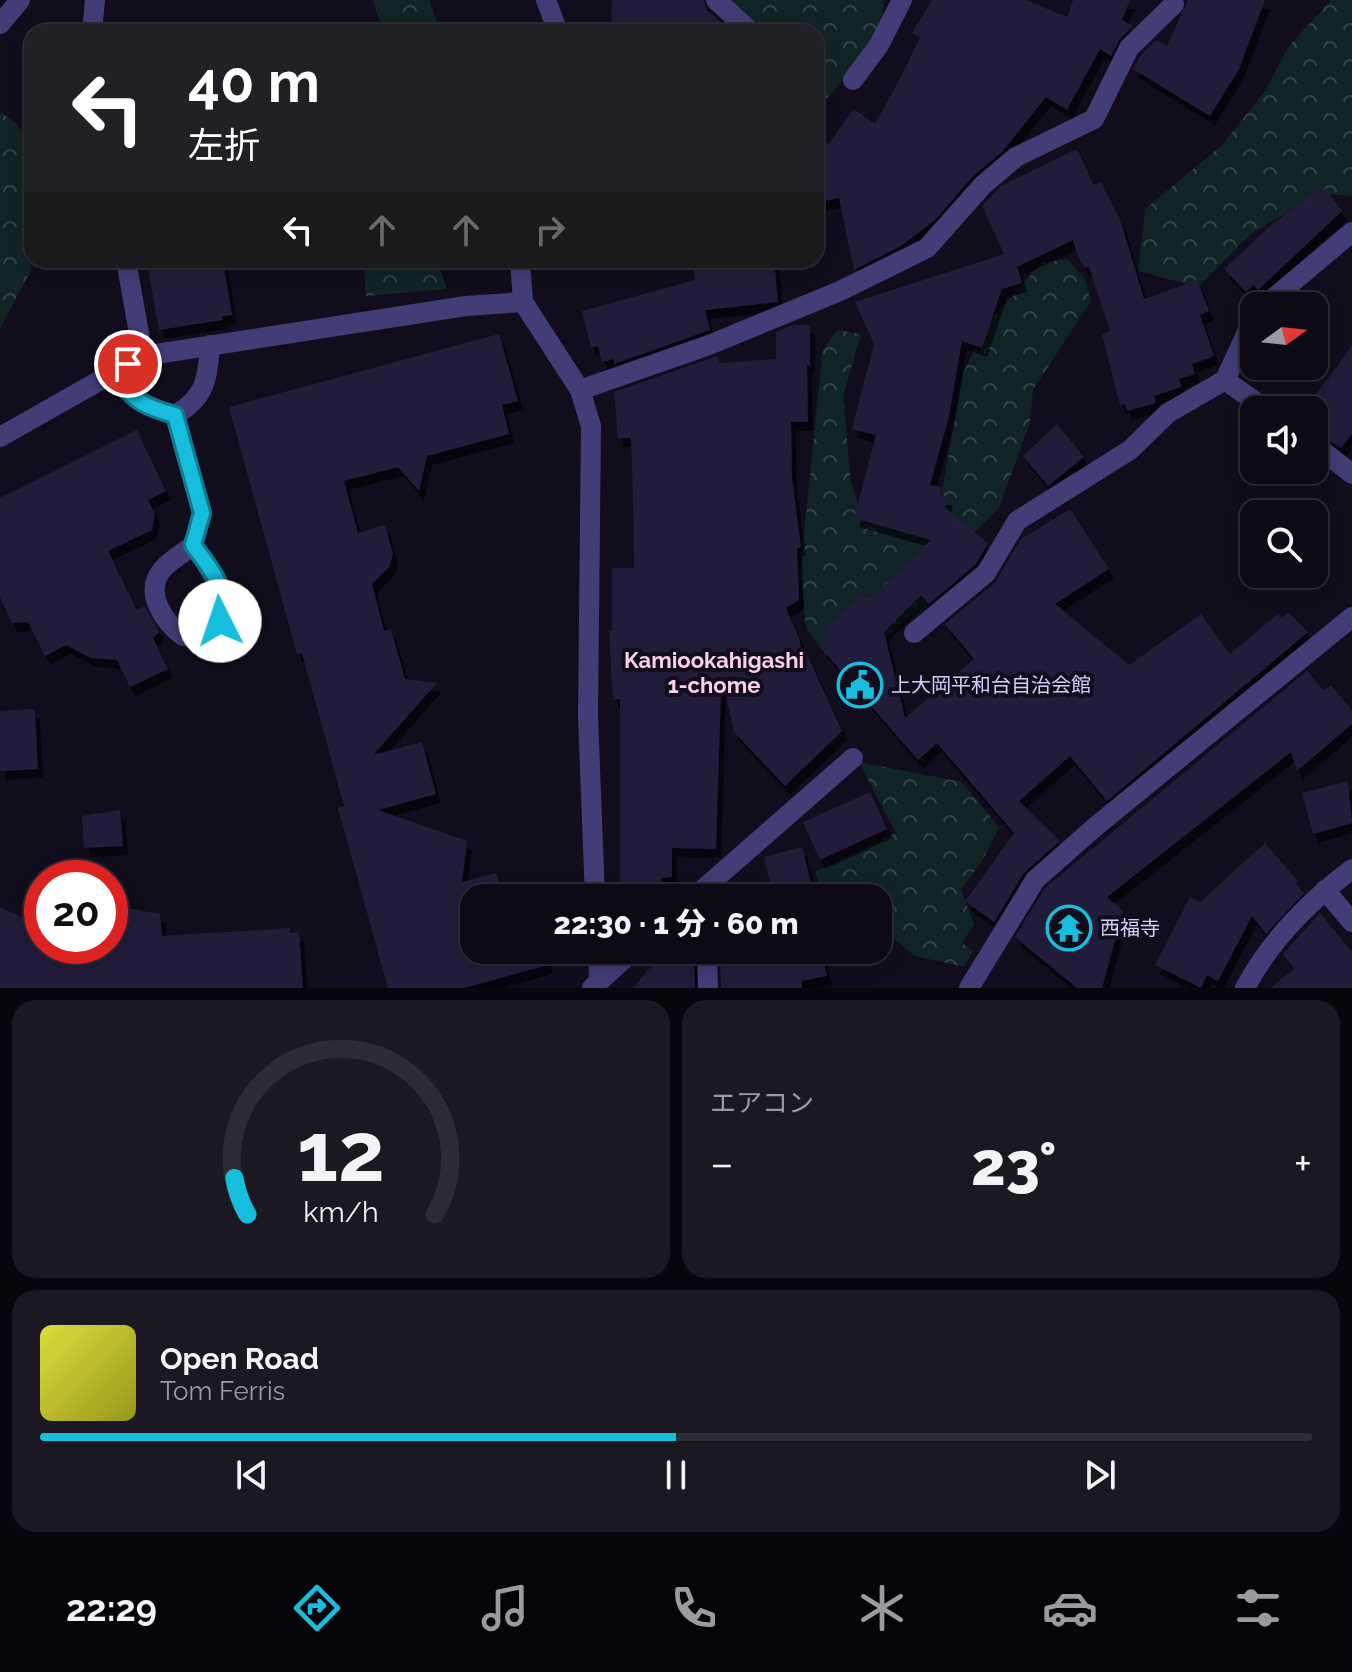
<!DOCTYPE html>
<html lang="ja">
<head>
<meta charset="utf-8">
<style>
  body { margin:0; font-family:Raleway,"Noto Sans JP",sans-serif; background:#1b1822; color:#f1f3f6; height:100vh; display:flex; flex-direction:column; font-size:30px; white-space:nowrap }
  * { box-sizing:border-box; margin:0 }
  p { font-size:26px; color:#9a9aa0 }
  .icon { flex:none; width:44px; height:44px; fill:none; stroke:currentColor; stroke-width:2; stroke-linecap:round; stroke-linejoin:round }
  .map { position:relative; height:988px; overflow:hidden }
  .drawer { display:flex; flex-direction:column; gap:12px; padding:12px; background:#07060c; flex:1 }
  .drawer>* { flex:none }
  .banner { position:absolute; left:24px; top:24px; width:800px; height:244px; border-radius:24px; box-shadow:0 4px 20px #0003,0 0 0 2px #2d2b34; background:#202124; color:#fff; overflow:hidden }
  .needle { width:52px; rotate:75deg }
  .buttons { position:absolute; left:1240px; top:292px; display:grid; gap:16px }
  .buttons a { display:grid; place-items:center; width:88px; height:88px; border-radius:16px; background:#0d0a15; box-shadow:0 4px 20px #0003,0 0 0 2px #2d2b34; font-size:40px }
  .speed { position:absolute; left:24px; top:860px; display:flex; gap:16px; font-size:40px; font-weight:700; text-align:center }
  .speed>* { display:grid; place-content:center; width:104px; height:104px; border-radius:50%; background:#0d0a15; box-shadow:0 4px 20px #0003,0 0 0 2px #2d2b34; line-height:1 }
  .speed .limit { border:12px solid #d22; background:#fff; color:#111 }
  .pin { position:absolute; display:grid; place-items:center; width:68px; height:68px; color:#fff; margin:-34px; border:4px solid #fff; border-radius:50%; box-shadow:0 2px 8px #0007 }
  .me { position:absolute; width:88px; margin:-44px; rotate:356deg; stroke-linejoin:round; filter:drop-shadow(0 0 6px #0008) }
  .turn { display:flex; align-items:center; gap:28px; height:168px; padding:0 32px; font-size:36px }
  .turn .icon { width:104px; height:104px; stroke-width:2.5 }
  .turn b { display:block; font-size:56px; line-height:68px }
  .lanes { display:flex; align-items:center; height:76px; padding:0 32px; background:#0003; justify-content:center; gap:40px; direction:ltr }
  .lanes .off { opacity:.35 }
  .big { font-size:60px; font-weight:800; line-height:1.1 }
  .drawer .card { flex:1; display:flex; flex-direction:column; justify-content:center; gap:12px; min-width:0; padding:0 28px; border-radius:24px; background:#1b1822 }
  .drawer .dial { align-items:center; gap:0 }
  .dial svg { height:208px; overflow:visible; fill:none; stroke:#2d2b34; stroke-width:7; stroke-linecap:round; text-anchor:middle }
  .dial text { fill:#f1f3f6; stroke:none }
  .song { display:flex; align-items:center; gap:24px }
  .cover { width:96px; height:96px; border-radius:12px; background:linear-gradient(135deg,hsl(60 70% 55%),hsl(60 70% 35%)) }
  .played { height:8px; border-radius:4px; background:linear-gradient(90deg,#17bddc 50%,#2d2b34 50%) }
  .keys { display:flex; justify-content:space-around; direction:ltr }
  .heat { display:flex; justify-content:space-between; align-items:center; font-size:44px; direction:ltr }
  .drawer .tiles { flex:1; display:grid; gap:12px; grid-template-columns:1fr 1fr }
  .card:last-child { grid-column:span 2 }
  .trip { position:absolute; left:460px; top:884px; width:432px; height:80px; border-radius:24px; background:#0d0a15; box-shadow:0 4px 20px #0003,0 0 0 2px #2d2b34; font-weight:800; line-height:80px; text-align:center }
  .dock { display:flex; height:128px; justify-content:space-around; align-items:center; background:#050408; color:#9a9aa0 }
  .dock .icon { width:56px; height:56px }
  .dock .on { color:#17bddc }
  .dock b { font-size:36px; color:#f1f3f6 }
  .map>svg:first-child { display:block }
  .forest { fill:url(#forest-crowns) }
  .building { fill:#231b3a; filter:url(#shadow) }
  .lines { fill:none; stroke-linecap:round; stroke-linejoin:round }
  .lane { stroke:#423d76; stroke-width:20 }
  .street { stroke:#423d76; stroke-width:20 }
  .route-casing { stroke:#0f7b8f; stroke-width:20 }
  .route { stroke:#17bddc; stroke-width:14 }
  .labels { text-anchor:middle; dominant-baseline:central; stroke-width:8; stroke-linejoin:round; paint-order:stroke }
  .poi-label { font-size:20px; fill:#d5cdfa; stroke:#110d1c; text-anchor:start }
  .neighbourhood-label { font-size:22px; font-weight:bold; fill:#facfe8; stroke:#110d1c }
</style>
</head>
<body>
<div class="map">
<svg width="1352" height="988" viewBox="0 0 1352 988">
  <defs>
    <pattern id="forest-crowns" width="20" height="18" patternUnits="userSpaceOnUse" patternTransform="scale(2)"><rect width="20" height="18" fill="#112425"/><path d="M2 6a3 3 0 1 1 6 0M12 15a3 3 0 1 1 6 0" fill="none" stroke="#334346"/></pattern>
    <filter id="shadow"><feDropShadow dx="5" dy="9" stdDeviation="0" flood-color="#0009"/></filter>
  </defs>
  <rect width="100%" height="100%" fill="#110d1c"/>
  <g class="forest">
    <polygon points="373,0 429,0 441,32 383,32"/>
    <path d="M728 0H884C885 35 840 85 816 110V32H764Z"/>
    <polygon points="1331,0 1352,0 1352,196 1320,193 1251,234 1198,287 1138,271 1145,209 1222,145 1265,91 1289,46"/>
    <polygon points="0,112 15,122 29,140 31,270 0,328"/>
    <polygon points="1067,259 1085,279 1091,301 1033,390 1030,422 999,508 954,552 941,590 866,655 827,657 806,628 800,572 823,350 837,330 861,334 843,396 851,483 866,524 936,524 963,374 985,327 1041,263"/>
    <polygon points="363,260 437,260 447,289 366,296"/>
    <polygon points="859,762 962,782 999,827 982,861 961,890 974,924 962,943 973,951 964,967 915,956 887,933 878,934 878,898 821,898 816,871 896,833"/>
  </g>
  <g class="building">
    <polygon points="612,0 703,0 707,10 732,32 611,32"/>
    <polygon points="932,0 1026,0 1067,17 1073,0 1130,0 1122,20 1133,26 1120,39 1111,56 1100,49 1067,110 1046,97 1002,152 973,176 935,220 901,246 854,270 839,198 816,203 816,147 829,143 854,109 875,124 902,75 920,37 912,33"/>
    <polygon points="1188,0 1265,0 1239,69 1210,116 1133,69 1140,56 1156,40 1167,46"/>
    <polygon points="1077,149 1094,185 1101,182 1121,222 1144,299 1197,280 1209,311 1200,315 1214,356 1192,364 1195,374 1179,379 1181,387 1154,396 1156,403 1127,411 1125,404 1120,405 1102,334 1110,331 1089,267 1085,268 1078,257 1073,240 1017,267 1022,283 1002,289 982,348 962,341 949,416 930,485 941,487 940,495 948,497 945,508 988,543 976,564 929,604 921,595 884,632 905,718 974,659 945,624 995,583 1021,539 1070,509 1109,569 1055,604 1129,665 1201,614 1230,654 1278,614 1281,618 1288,612 1308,632 1107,801 1070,756 1019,801 1060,841 1024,873 994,922 965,901 1014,833 937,743 918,760 821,648 826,628 861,593 869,600 931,540 854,518 876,435 852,429 874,344 855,302 1004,254 982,206 1001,186"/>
    <polygon points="1323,186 1342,211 1258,290 1254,285 1246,292 1224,269 1270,226"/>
    <polygon points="193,260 223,260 232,315 222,316 222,320 159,330 148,268"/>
    <polygon points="692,260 774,260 778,302 705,310 710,330 614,364 614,359 602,362 598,346 591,348 582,311 695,280"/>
    <polygon points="792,325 810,325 810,365 807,365 808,422 791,422 792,478 801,547 797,548 799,600 786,608 800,640 801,654 805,650 842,731 785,786 734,732 725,691 721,691 716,849 672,848 672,877 661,878 662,898 620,898 620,699 613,700 609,631 612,631 612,568 634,568 633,497 631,438 618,438 614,392 717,356 719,363 776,359 776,332"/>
    <polygon points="499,334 518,401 502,405 509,434 427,456 419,491 398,467 344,481 358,533 385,525 393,554 390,566 372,584 384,631 391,629 405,679 437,683 373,755 422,742 436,794 378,810 467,841 462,882 496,873 503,897 528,890 530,898 474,898 474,950 544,950 548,965 464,988 388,988 338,808 344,806 302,653 297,654 229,407"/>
    <polygon points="1352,346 1352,434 1341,448 1314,431 1314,397"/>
    <polygon points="1057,424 1084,457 1048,486 1023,456"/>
    <polygon points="137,430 166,491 148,500 155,514 152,530 108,551 137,610 145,606 159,632 153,638 168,669 130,687 117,660 91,658 66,645 45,656 28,622 12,623 0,597 0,498"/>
    <polygon points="1307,671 1324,691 1331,685 1352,710 1352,724 1297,771 1291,752 1107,897 1123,911 1102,988 1077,988 1015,937 1045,888"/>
    <polygon points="35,709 38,769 0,771 0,711"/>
    <polygon points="1348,781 1352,823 1313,834 1302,793"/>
    <polygon points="870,792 887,829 820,860 803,822"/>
    <polygon points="120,810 123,846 84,848 82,816"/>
    <polygon points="1265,843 1298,881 1296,883 1304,893 1266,934 1252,916 1218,981 1207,975 1201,988 1155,965 1190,897 1200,902"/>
    <polygon points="802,847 815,898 774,898 764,857"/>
    <polygon points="110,905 160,914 162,936 290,928 290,933 299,932 303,988 0,988 0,907 29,921 42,946 110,946"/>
    <polygon points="1320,913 1352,952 1352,988 1270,988 1294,969 1283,954"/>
    <polygon points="665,950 694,950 695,988 633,988"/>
    <polygon points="720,950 821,950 827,976 802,981 802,988 721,988"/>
  </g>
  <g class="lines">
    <g class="lane">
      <polyline points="853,80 879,45 902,0"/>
      <polyline points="1264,306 1352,232"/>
      <path d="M114 372C130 398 146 407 175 415 206 397 207 380 210 345"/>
      <polyline points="1225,380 1267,410"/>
      <path d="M175 415 202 513 193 545C218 580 251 628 183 636 165 623 143 593 162 570 170 560 184 553 193 545"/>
      <polyline points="1314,444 1352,474"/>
      <polyline points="914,633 986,573 1017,521 1130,450 1168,413 1225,380 1254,317"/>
    </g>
    <g class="street">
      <polyline points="546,0 558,32"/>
      <polyline points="716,0 751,32"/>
      <polyline points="0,24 20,0"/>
      <polyline points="92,32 95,0"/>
      <polyline points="126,260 143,356"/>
      <polyline points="520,260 523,302"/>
      <polyline points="580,390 709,345 840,291 927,248 983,185 1016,157 1094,119 1129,48 1174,4"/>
      <polyline points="0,437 143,356 466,306 523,302 580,390 591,426 588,716 595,898"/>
      <polyline points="1325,890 1352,922"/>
      <polyline points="693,898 853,758"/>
      <polyline points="598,950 599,981"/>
      <polyline points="707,950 708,988"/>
      <polyline points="592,988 634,950"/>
      <polyline points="969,988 1035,880 1095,827 1352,617"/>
      <path d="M1245 988C1270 941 1311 900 1352 869"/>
    </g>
  </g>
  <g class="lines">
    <g class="route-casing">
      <path id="route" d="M128 364 114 372C131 400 144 407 175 415L202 513 193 545C212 571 229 588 220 621"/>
    </g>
    <use href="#route" class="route"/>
  </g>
  <defs>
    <g id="civic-ring" transform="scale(2.3)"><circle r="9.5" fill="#110d1c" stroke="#17bddc" stroke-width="1.5"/><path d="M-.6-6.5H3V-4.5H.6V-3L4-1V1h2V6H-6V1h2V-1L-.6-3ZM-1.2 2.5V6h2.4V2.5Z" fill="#17bddc"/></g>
    <g id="temple-ring" transform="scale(2.3)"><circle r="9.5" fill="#110d1c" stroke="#17bddc" stroke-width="1.5"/><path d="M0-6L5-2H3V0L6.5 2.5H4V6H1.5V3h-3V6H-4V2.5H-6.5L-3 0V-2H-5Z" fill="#17bddc"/></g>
  </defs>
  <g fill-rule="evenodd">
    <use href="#civic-ring" x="860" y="685"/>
    <use href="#temple-ring" x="1069" y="928"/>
  </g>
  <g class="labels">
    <g class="poi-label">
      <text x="891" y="685">上大岡平和台自治会館</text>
      <text x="1100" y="928">西福寺</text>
    </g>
    <g class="neighbourhood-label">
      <text x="714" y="660">Kamiookahigashi<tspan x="714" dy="25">1-chome</tspan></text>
    </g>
  </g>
</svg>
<div class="buttons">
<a><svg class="needle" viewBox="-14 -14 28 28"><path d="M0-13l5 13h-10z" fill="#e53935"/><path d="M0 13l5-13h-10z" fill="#9a9aa0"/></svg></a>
<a><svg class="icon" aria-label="sound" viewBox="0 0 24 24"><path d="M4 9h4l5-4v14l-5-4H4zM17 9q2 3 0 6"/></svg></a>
<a><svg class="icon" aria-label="search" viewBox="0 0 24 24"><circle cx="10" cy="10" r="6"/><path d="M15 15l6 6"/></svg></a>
</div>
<div class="speed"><div class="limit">20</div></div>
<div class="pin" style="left:128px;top:364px;background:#d93025"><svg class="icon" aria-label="arrive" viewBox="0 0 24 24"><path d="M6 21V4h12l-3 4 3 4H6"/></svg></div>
<svg class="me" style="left:220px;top:621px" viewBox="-20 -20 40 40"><circle r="19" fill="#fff"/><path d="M0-13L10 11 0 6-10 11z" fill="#17bddc"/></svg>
<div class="trip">22:30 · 1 分 · 60 m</div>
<div class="banner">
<div class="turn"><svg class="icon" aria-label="left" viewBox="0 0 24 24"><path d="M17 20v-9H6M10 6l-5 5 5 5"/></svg><div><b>40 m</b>左折</div></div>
<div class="lanes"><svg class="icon" aria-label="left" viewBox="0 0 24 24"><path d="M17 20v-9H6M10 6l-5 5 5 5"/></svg><svg class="icon off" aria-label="ahead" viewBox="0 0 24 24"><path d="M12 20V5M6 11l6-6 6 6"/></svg><svg class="icon off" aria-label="ahead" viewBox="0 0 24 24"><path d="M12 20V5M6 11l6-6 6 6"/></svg><svg class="icon off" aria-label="right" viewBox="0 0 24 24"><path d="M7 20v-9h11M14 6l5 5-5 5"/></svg></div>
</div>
</div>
<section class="drawer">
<div class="tiles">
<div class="card dial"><svg viewBox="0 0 100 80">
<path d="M14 69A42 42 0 1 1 86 69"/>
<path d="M14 69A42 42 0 0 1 9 55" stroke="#17bddc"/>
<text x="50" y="56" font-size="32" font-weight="700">12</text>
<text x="50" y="72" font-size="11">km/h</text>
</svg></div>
<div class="card"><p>エアコン</p>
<div class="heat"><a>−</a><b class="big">23°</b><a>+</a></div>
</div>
<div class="card">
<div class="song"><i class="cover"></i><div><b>Open Road</b><p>Tom Ferris</p></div></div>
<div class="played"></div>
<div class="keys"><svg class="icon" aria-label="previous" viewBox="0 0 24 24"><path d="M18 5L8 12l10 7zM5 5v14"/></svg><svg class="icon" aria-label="pause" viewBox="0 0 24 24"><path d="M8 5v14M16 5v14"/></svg><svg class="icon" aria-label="next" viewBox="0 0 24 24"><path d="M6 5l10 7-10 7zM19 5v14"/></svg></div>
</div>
</div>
</section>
<nav class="dock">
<b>22:29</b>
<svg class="icon on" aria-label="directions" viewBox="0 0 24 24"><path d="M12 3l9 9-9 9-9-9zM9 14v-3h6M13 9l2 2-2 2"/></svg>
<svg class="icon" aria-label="music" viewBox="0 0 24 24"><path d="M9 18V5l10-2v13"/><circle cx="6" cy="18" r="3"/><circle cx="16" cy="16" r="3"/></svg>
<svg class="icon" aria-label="phone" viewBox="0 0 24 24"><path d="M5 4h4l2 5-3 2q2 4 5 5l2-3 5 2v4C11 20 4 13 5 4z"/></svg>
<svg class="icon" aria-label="climate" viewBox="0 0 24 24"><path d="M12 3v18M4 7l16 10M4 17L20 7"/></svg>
<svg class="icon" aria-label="car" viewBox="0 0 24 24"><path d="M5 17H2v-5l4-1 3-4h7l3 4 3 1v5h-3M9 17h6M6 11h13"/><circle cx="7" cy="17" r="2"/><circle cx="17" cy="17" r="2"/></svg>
<svg class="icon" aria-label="filters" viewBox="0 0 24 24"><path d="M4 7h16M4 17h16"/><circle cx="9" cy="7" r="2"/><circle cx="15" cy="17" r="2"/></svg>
</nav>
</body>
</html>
